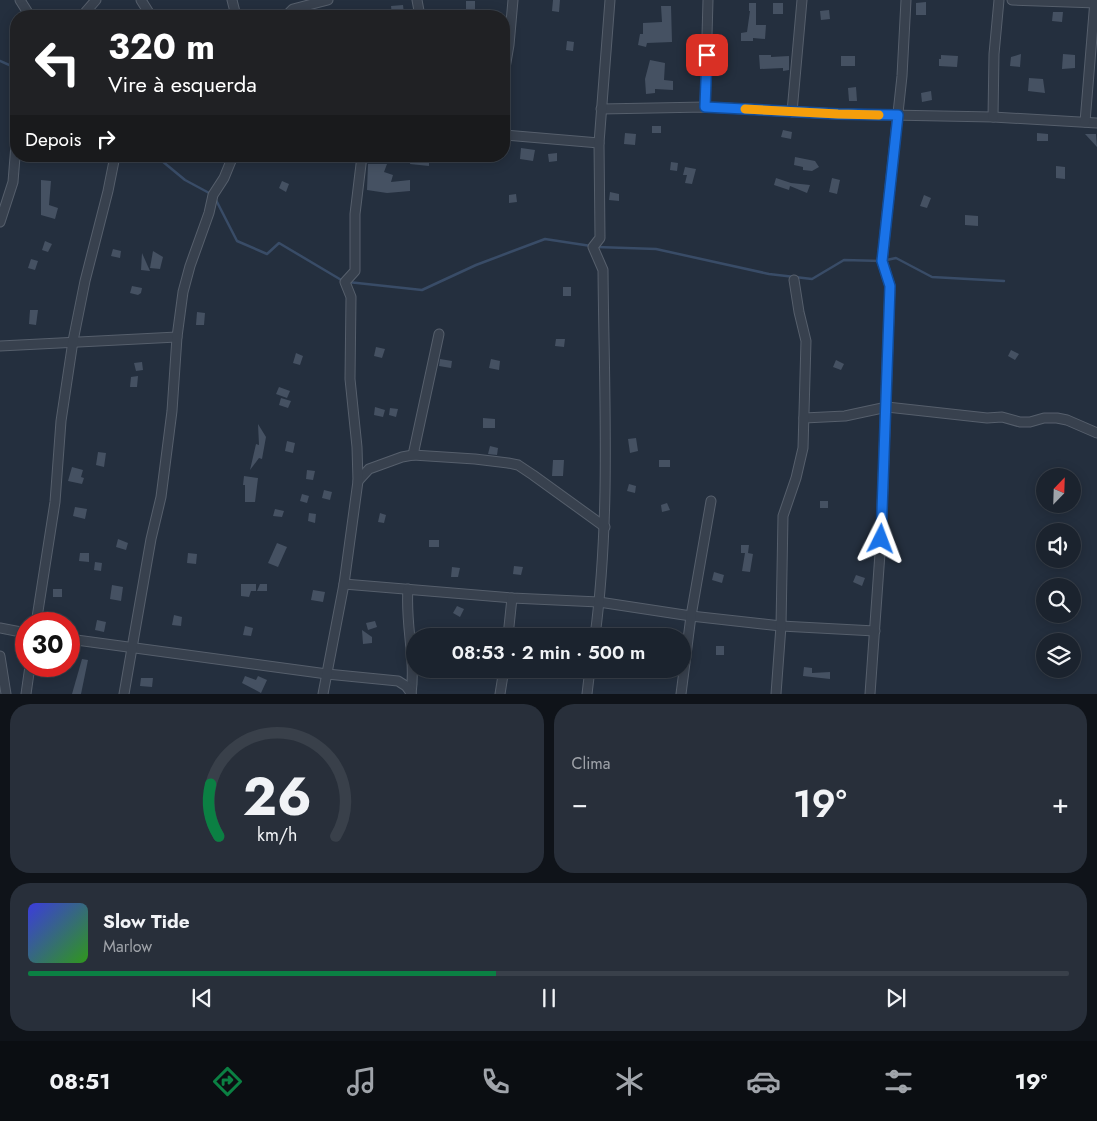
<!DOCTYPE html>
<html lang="pt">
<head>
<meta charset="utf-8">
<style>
  body { margin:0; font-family:Jost,sans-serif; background:#282f3a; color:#f1f3f6; height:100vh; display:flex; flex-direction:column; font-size:19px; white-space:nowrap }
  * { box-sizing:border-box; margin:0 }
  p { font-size:16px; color:#a0a4aa }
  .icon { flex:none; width:28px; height:28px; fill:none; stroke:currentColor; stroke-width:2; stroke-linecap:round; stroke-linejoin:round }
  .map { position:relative; height:694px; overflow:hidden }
  .drawer { display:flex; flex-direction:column; gap:10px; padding:10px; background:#0f1319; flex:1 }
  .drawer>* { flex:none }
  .banner { position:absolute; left:10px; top:10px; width:500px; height:152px; border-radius:20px; box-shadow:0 2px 12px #0003,0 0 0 1px #39404a; background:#202124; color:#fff; overflow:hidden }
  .needle { width:32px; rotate:23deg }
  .buttons { position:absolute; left:1036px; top:468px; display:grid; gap:10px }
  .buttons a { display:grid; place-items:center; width:45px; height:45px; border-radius:50%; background:#1b232e; box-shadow:0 2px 12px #0003,0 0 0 1px #39404a; font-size:25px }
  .speed { position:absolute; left:15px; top:612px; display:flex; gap:10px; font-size:25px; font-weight:700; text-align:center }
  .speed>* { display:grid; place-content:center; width:65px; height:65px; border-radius:50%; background:#1b232e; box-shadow:0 2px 12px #0003,0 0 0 1px #39404a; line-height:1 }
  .speed .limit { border:8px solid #d22; background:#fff; color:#111 }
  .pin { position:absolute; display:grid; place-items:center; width:42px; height:42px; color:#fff; margin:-21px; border-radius:10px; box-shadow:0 2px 8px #0006 }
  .me { position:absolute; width:55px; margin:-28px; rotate:3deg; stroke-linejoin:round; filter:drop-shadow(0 0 4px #0008) }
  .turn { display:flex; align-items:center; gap:18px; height:105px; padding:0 15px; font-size:22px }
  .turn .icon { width:65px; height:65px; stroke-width:2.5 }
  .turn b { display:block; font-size:35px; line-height:42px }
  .then { display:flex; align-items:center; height:48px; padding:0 15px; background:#0003; gap:10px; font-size:19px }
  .big { font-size:38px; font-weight:600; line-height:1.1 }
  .drawer .tile { flex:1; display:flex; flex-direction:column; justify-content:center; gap:8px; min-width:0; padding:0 18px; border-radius:20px; background:#282f3a }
  .drawer .dial { align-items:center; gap:0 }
  .dial svg { height:130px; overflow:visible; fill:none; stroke:#39404a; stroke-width:7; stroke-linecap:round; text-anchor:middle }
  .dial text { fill:#f1f3f6; stroke:none }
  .song { display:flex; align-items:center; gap:15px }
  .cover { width:60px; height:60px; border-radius:8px; background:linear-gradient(135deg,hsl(240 70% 55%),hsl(110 70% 35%)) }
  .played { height:5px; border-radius:2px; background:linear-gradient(90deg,#0b8043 45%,#39404a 45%) }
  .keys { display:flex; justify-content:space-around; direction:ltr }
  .heat { display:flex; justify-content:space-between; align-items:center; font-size:28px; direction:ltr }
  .drawer .tiles { flex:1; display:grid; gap:10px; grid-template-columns:1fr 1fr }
  .tile:last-child { grid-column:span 2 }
  .trip { position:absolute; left:406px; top:628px; width:285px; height:50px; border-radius:25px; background:#1b232e; box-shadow:0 2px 12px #0003,0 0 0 1px #39404a; font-weight:600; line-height:50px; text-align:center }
  .tabs { display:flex; height:80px; justify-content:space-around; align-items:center; background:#0b0e12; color:#a0a4aa }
  .tabs .icon { width:35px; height:35px }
  .tabs .selected { color:#0b8043 }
  .tabs b { font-size:22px; color:#f1f3f6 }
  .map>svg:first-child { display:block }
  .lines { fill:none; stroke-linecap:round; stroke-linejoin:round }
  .stream { stroke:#394c67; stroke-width:2.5 }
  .building { fill:#455162 }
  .minor-casing { stroke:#565f6c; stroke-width:11 }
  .minor { stroke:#38414e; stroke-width:9 }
  .route-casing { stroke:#114b97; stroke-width:12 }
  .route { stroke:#1a73e8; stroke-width:9 }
  .slow { stroke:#f59e0b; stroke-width:9 }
</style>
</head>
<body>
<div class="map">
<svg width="1097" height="694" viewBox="0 0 1097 694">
  <rect width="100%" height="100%" fill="#242f3e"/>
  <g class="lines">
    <g class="stream">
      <polyline points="0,61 16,68"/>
      <polyline points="156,156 185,180 211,194"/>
      <polyline points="216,200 237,241 267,254 279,243 343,281"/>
      <polyline points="597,247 656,249 769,274 812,279 844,260 882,261 896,258 932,277 1004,281"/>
      <polyline points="348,282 422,290 476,265 545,239 591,246"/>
    </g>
  </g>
  <g class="building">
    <polygon points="553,0 560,0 559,12 552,11"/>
    <rect x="466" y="1" width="9" height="9"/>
    <polygon points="926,2 926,15 916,15 916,3"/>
    <polygon points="749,3 756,3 756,25 766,25 765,39 753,38 753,41 741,41 741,33 747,32 750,11 749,11"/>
    <rect x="773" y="3" width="10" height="11"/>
    <polygon points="403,5 404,14 392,15 391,6"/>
    <polygon points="661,6 671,6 672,42 647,43 646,47 638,45 640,34 643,34 643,23 662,22"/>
    <polygon points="829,10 830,19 821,20 820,11"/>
    <polygon points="1053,12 1063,12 1062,22 1052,21"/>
    <polygon points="567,41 574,42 573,51 566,50"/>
    <polygon points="1021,54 1020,67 1010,66 1011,57"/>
    <polygon points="1063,54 1075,55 1075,68 1062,69"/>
    <polygon points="759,55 771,55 771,57 789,56 789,70 783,71 783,68 760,69"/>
    <polygon points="941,55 958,56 957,67 939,66 939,59 941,59"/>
    <rect x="841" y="56" width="14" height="10"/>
    <polygon points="650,60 665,63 664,80 673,81 673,90 655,89 655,93 646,94 645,79"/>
    <polygon points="1029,78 1043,79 1045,93 1028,91"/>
    <polygon points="856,87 857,101 849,101 848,88"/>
    <polygon points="931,91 932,100 922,102 921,93"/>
    <rect x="652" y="126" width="9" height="7"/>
    <polygon points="783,130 792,132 791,139 781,137"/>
    <polygon points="625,133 636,134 635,145 624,144"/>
    <polygon points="1037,133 1048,134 1048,141 1037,141"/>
    <polygon points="1085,134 1096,134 1097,147"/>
    <polygon points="521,148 535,150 533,161 520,159"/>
    <polygon points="557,153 557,161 549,162 548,154"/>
    <polygon points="411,156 429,158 429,166 410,164"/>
    <polygon points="795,157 815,161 819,167 812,171 803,170 803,167 794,165"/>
    <polygon points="671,162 678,163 677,171 670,170"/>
    <polygon points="368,164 387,164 384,172 393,175 391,182 410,180 410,191 387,193 367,190"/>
    <polygon points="1056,166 1065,167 1065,179 1056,178"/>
    <polygon points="685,167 696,169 692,184 685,183 687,175 683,175"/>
    <polygon points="776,178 791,183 810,185 807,193 790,186 789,190 774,185"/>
    <polygon points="832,178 840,180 837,194 829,192"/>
    <polygon points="41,180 51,181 49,205 58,208 55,219 41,215"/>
    <polygon points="282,181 289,184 286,192 279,188"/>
    <polygon points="610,192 619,194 619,201 609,200"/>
    <polygon points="516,194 517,202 509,203 509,195"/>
    <polygon points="924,195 931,198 927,208 920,206"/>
    <polygon points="965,215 978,216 978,226 965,225"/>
    <polygon points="45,241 52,244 48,252 42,250"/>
    <polygon points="113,249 121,251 120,258 111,256"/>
    <polygon points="153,251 163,257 160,269 150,268"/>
    <polygon points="142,253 150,271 141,270"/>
    <polygon points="31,259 38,261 35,270 28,268"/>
    <polygon points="132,286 142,288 141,293 138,295 130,293"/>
    <rect x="563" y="287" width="8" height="9"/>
    <polygon points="30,310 38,310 36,325 29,324"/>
    <polygon points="197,312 205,313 204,325 196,325"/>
    <polygon points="556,339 565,339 564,347 555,346"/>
    <polygon points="376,347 385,349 382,358 374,356"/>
    <polygon points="1011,350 1019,354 1015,360 1008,356"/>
    <polygon points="296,353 303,356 300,365 293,363"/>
    <polygon points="440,359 452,361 451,368 439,366"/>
    <polygon points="491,359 500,361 499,370 489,368"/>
    <polygon points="836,360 844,364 841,370 833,367"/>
    <polygon points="142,362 143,370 136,371 134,363"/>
    <polygon points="138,376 137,387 130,387 131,377"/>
    <polygon points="279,387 290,391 287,398 276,394"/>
    <polygon points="281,398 291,401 288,408 279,405"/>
    <polygon points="375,407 385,410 383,417 374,415"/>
    <polygon points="390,408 398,409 396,417 389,415"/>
    <polygon points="483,418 495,419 495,428 483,428"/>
    <polygon points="258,424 266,437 262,459 259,458 250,470 256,444 259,445"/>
    <polygon points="636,438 638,451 630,453 628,439"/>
    <polygon points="287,441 295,443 293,453 285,451"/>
    <polygon points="490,446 498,448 497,455 488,454"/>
    <polygon points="98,452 106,453 104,467 96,465"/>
    <polygon points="553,460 564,460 563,476 552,476"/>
    <rect x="659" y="460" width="11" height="7"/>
    <polygon points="72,467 83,470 81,477 84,478 82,484 68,481"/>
    <polygon points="307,470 315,471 313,480 306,479"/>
    <polygon points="244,476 258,478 255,502 245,502 245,485 243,485"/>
    <polygon points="629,484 636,486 635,493 627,491"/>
    <polygon points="324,490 332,492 330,500 322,498"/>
    <polygon points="302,494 309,496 307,503 300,501"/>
    <rect x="820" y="501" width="8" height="7"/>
    <polygon points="667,503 670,510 662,512 661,505"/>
    <polygon points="75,507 87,509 85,519 73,516"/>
    <polygon points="275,509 284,511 282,517 273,516"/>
    <polygon points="309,513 316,514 315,523 308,521"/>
    <polygon points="380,513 386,515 384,523 378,522"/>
    <polygon points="118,539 128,543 126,550 116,547"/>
    <rect x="429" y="540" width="10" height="7"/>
    <polygon points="277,543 287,547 278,567 268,563"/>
    <polygon points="741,545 749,545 748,553 753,554 750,572 742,571 745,553 741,553"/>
    <polygon points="80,553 89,553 89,562 79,561"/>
    <polygon points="188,553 197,554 196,564 187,563"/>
    <polygon points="95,562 102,563 101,571 94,570"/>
    <polygon points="514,566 523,567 521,575 513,574"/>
    <polygon points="452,567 460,568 458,577 451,577"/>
    <polygon points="714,572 724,575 722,583 712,580"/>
    <polygon points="856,575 865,578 862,586 853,582"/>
    <polygon points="241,584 256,584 256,591 251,591 249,597 241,596"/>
    <polygon points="260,584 267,584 267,591 257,591"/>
    <polygon points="112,585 123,587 121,601 110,599"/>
    <rect x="53" y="589" width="9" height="8"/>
    <polygon points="313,590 325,592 323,602 311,600"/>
    <polygon points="457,606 464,609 460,617 453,613"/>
    <polygon points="174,615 182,617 181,626 172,625"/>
    <polygon points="97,620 106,622 104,632 95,630"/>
    <polygon points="375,621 377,627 368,630 366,623"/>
    <polygon points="245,626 253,628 251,636 243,635"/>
    <polygon points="362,630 372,637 372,643 363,644"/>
    <rect x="716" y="646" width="8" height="9"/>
    <polygon points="82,659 88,660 81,694 72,694"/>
    <polygon points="804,667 812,668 812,673 830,672 830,679 803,676"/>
    <polygon points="462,669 470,669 467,678 460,675"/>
    <polygon points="245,676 256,680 258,676 267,680 261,693 242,683"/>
    <polygon points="141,678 153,678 152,687 140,686"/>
  </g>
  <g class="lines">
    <g class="minor-casing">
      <g id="minor">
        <polyline points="20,0 30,16"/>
        <polyline points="141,0 151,16"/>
        <polyline points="232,0 236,16"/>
        <polyline points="417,0 420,16"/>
        <polyline points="1012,0 1097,3"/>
        <polyline points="82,16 96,0"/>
        <polyline points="286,16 293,9 328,0"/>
        <polyline points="705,107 708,0"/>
        <polyline points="601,109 705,107 838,114 993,117 1097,123"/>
        <polyline points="792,112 802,0"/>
        <polyline points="993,117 994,54 999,0"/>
        <polyline points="1085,122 1095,0"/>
        <polyline points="504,135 505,68 509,45 513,0"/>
        <polyline points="504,135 599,143"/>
        <polyline points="0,222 13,182 16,144"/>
        <polyline points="0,346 177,337"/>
        <polyline points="804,418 845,416 887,407 987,418 1002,417 1020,422 1030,422 1044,418 1057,418 1067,420 1097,433"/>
        <polyline points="413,455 439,334"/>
        <polyline points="358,481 369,469 402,457 413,455 475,459 508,463 518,465 533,475 605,527"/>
        <polyline points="344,584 512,598 599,602 691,616 781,626 875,631"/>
        <path d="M408 589C405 624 416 658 411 694"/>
        <polyline points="36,624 55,502 61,421 73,341 85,281 108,191 115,156"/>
        <polyline points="0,628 26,633"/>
        <polyline points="508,636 512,598"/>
        <path d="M595 636C611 515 604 392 603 270L593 247 600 238 599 143 610 0"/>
        <polyline points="69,639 327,674 398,681 406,686 411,693"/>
        <polyline points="0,656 6,694"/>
        <polyline points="26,694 30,666"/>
        <polyline points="124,694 151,539 161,497 172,411 177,337 183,292 190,266 209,213 213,195 224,178 233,156"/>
        <polyline points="323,694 344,584 358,481 357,447 350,379 351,297 345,282 355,271 355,214 362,156"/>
        <polyline points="500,694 504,669"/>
        <polyline points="587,694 590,669"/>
        <polyline points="681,694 691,616 711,501"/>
        <polyline points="776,694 781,626 783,516 796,478 803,448 806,341 799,312 794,280"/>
        <polyline points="870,694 881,539 890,286 882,261 902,76 906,0"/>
      </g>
    </g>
    <use href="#minor" class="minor"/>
  </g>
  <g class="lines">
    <g class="route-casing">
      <polyline id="route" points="707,55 705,107 838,114 898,115 882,261 890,286 881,539"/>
    </g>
    <use href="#route" class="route"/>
    <polyline class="slow" points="745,109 838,114 879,115"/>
  </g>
</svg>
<div class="buttons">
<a><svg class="needle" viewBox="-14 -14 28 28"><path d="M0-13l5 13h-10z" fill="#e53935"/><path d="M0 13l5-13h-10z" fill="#a0a4aa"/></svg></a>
<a><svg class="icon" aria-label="sound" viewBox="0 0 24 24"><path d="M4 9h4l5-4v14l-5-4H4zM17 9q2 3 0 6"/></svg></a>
<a><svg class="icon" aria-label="search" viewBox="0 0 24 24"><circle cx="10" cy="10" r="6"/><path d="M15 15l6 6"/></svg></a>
<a><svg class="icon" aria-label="layers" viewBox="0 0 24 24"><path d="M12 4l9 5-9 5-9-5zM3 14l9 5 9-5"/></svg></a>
</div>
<div class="speed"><div class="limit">30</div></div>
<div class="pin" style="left:707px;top:55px;background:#d93025"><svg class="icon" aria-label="arrive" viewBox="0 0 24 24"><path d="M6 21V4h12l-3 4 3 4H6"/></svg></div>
<svg class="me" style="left:881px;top:539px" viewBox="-20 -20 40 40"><path d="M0-17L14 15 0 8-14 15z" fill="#1a73e8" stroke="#fff" stroke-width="4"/></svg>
<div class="trip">08:53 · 2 min · 500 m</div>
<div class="banner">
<div class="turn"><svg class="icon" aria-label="left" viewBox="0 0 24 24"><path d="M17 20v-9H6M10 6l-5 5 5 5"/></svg><div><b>320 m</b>Vire à esquerda</div></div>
<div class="then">Depois<svg class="icon" aria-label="right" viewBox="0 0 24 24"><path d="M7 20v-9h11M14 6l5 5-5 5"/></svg></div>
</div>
</div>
<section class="drawer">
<div class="tiles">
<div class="tile dial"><svg viewBox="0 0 100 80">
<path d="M14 69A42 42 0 1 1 86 69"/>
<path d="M14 69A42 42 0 0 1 9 37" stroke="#0b8043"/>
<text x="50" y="56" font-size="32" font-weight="700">26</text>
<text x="50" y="72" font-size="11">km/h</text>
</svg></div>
<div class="tile"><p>Clima</p>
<div class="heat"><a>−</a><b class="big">19°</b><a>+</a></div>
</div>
<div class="tile">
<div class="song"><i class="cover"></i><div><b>Slow Tide</b><p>Marlow</p></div></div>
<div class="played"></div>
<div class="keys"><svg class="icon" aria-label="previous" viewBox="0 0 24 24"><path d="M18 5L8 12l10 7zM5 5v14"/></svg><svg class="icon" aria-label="pause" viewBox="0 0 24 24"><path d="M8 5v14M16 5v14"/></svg><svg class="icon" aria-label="next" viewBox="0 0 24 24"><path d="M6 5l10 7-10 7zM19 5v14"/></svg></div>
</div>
</div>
</section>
<nav class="tabs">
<b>08:51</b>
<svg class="icon selected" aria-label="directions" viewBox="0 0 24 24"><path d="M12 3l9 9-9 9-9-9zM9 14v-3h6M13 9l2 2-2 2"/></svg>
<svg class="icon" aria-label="music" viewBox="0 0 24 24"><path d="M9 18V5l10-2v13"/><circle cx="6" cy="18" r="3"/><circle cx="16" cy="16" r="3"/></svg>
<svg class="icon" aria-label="phone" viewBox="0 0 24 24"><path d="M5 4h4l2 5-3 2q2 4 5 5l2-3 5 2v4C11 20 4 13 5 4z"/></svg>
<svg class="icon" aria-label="climate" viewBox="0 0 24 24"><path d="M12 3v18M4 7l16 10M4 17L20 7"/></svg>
<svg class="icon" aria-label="car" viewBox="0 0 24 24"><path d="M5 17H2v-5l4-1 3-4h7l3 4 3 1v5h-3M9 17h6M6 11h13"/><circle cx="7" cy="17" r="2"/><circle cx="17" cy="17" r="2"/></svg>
<svg class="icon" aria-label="filters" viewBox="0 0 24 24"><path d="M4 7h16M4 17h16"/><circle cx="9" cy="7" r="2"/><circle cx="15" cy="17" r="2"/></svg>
<b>19°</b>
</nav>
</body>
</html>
